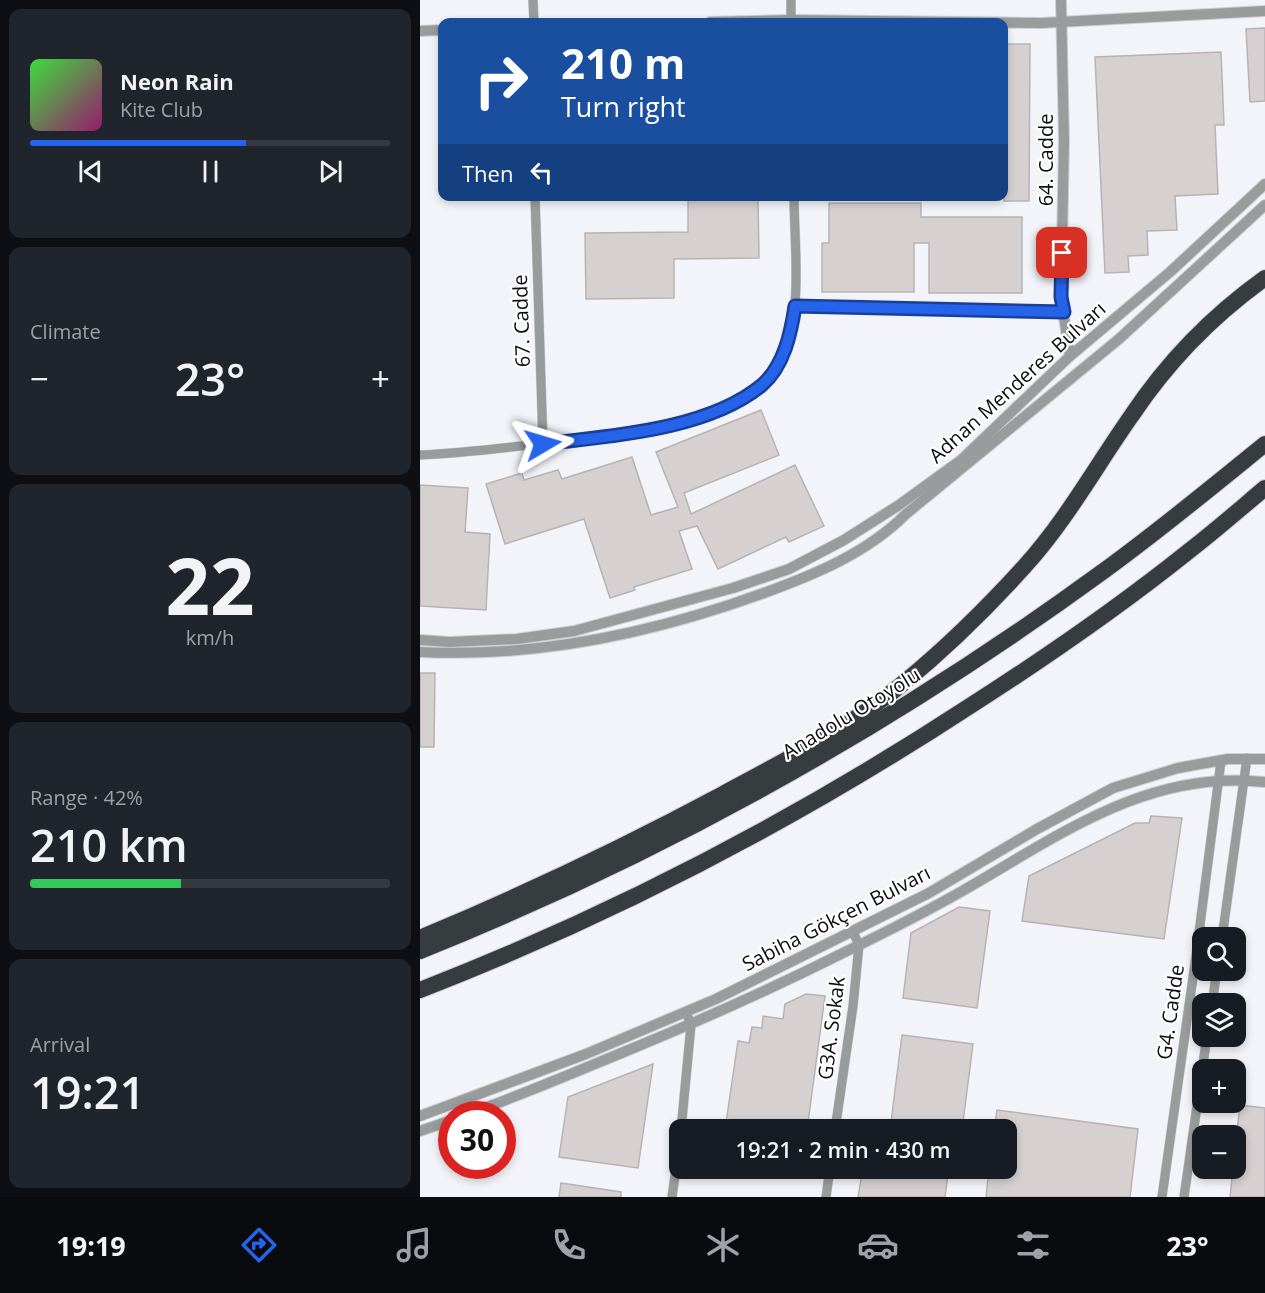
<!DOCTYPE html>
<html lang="en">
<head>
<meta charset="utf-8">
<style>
  body { margin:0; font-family:"Open Sans",sans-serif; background:#20242c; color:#f1f3f6; height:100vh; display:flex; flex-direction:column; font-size:22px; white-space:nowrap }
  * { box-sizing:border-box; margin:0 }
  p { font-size:20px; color:#9ea1a6 }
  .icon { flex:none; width:33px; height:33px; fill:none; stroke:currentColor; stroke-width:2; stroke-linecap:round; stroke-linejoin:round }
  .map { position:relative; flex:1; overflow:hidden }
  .sheet { display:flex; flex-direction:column; gap:9px; padding:9px; background:#0d0f14; width:420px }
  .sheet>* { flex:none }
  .guide { position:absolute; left:18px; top:18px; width:570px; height:183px; border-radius:12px; box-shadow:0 3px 9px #0003; background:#1a4fa0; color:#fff; overflow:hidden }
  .buttons { position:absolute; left:772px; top:927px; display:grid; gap:12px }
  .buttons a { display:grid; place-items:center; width:54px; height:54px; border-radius:12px; background:#171b24; box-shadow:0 3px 9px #0003; font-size:30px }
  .speed { position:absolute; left:18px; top:1101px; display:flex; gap:12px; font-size:30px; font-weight:700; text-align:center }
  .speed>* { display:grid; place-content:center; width:78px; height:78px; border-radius:50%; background:#171b24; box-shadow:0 3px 9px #0003; line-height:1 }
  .speed .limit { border:9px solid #d22; background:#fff; color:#111 }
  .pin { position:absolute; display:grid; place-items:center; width:51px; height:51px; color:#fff; margin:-26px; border-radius:12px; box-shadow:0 3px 9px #0006 }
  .me { position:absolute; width:66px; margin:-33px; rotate:83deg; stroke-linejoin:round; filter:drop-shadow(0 0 4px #0008) }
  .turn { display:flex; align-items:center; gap:21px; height:126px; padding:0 24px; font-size:27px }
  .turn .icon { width:78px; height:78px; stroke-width:2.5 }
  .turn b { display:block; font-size:42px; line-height:51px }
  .then { display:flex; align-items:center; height:57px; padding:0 24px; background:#0003; gap:12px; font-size:22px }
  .big { font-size:45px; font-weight:600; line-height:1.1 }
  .sheet .widget { flex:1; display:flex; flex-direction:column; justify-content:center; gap:9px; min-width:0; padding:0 21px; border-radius:12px; background:#20242c }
  .sheet .dial { align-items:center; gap:0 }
  .dial b { font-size:78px; line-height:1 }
  .song { display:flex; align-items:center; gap:18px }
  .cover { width:72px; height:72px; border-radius:9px; background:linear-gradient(135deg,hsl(120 70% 55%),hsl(320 70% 35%)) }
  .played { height:6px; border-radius:3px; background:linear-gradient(90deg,#2563eb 60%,#363941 60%) }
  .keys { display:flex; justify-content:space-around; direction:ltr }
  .heat { display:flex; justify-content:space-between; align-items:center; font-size:33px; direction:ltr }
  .charge { height:9px; border-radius:4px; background:linear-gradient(90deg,#34c759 42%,#363941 0) }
  .trip { position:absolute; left:249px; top:1119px; width:348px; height:60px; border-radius:12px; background:#171b24; box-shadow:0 3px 9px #0003; font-weight:600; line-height:60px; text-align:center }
  .tabs { display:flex; height:96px; justify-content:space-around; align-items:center; background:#090b0e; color:#9ea1a6 }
  .tabs .icon { width:42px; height:42px }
  .tabs .selected { color:#2563eb }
  .tabs b { font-size:27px; color:#f1f3f6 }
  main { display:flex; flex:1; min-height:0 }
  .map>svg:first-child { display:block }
  .building { fill:#d6d0d1; stroke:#b8b2b4; stroke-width:1.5 }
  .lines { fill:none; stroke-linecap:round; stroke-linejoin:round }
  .minor-casing { stroke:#cdcfd3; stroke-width:10 }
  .tertiary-casing { stroke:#cdcfd3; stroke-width:12 }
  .motorway-casing { stroke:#cdcfd3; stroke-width:18 }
  .minor { stroke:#999c9d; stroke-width:9 }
  .tertiary { stroke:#999c9d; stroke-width:10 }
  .motorway { stroke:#373c3e; stroke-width:16 }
  .route-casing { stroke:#184099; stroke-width:15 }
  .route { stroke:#2563eb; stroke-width:10 }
  .labels { text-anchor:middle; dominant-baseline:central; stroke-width:4.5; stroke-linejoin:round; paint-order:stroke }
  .street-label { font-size:20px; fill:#0b0c0e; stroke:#fff }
</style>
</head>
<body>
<main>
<section class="sheet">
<div class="widget">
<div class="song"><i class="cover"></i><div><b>Neon Rain</b><p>Kite Club</p></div></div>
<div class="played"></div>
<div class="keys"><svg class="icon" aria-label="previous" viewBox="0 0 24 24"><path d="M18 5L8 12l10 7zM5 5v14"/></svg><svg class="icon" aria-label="pause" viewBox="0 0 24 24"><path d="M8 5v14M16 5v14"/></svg><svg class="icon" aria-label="next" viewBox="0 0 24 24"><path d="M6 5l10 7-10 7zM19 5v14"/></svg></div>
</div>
<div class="widget"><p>Climate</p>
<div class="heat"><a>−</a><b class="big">23°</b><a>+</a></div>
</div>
<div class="widget dial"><b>22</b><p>km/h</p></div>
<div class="widget"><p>Range · 42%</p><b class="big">210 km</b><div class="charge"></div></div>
<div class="widget"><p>Arrival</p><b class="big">19:21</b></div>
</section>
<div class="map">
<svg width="845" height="1197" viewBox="0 0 845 1197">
  <rect width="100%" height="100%" fill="#f2f4f9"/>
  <g class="building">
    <polygon points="845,28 845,101 830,102 826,29"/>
    <polygon points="584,44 610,44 609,201 584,201"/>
    <polygon points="801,52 804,125 795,125 798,194 755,196 757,230 727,231 728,255 708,256 709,272 685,273 675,57"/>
    <polygon points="268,196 338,196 339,258 254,259 254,298 166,299 165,233 268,232"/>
    <polygon points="409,203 501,203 501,217 602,217 602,293 509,293 509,243 494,243 494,292 402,292 402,243 409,243"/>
    <polygon points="341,410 359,455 264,493 271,514 375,465 404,526 369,542 366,537 298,569 277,526 259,531 272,569 214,587 215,590 190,598 164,519 85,544 66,484 102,473 104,480 138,470 142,479 212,457 231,515 258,507 236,452"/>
    <polygon points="0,485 48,488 45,532 70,534 66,610 0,606"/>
    <polygon points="0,673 15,673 14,747 0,747"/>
    <polygon points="731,816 762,818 744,939 602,921 609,876 715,823 729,823"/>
    <polygon points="539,907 570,911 557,1008 483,998 491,933"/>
    <polygon points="386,994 405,996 387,1130 305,1130 318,1041 329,1043 332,1027 342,1028 343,1016 363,1019 365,1004"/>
    <polygon points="482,1035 553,1044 542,1130 470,1130"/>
    <polygon points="233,1064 218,1168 139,1157 148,1097"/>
    <polygon points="820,1105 845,1108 845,1197 810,1197 813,1168 816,1168 816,1140"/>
    <polygon points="577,1110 718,1129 710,1197 566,1197 569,1168 586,1168 586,1130 574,1130"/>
    <polygon points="443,1168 490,1168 528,1174 525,1197 438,1197"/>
    <polygon points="141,1183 201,1192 201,1197 139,1197"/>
  </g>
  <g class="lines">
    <g class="minor-casing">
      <g id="minor">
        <polyline points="113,0 114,22"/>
        <polyline points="371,0 371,22"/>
        <polyline points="115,196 123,444"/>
        <polyline points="375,306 644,312"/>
        <path d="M0 455C45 453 91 447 136 442 203 434 327 426 361 358 384 315 374 244 374 196"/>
        <polyline points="802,938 827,758"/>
        <polyline points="792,1004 797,970"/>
        <polyline points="261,1130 271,1025 266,1012"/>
        <polyline points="415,1130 433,1006 439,945 433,932"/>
        <polyline points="252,1197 260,1141"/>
        <polyline points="406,1197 410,1168"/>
        <polyline points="742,1197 776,956 801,761"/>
        <polyline points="764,1197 787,1036"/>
      </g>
    </g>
    <g class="tertiary-casing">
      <g id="tertiary">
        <polyline points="641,0 644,141 641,298 650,356"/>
        <polyline points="290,22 371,20 621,23 845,11"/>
        <polyline points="0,31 22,30"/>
        <polyline points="0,640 30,642 97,639 154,631 313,588 369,569 424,540 479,505 541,460 649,357 750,272 845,184"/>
        <path d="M0 652C118 658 234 633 344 593 396 574 447 553 486 514L699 339 845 205"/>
        <path d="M48 1114C105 1094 160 1070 216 1047 286 1018 355 987 423 953 464 933 504 913 544 890 640 835 728 769 845 782"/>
        <polyline points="0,1116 166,1054 296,999 509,893 617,829 693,788 758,768 808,759 845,759"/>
        <polyline points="0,1131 32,1120"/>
      </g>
    </g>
    <g class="motorway-casing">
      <g id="motorway">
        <path d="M0 938C103 895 204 847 303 794 364 761 427 729 481 685 525 649 566 609 604 567 646 521 676 466 712 415 748 361 792 316 845 278"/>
        <path d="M0 951C244 853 473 725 685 570 740 530 792 487 845 444"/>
        <path d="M0 990C193 915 377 819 550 706 625 658 699 607 769 551 795 531 820 509 845 488"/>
      </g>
    </g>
    <use href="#minor" class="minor"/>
    <use href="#tertiary" class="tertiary"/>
    <use href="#motorway" class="motorway"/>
  </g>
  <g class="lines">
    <g class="route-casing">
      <path id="route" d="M123 444C190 436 288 430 342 385 364 366 371 333 375 306L644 312 641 297 642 253"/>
    </g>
    <use href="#route" class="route"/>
  </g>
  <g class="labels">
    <g class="street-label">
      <text transform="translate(625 160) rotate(-90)">64. Cadde</text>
      <text transform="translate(101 321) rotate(-92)">67. Cadde</text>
      <text transform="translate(597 382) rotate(-42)">Adnan Menderes Bulvarı</text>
      <text transform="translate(431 713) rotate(-31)">Anadolu Otoyolu</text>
      <text transform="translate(416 918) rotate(-27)">Sabiha Gökçen Bulvarı</text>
      <text transform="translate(750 1012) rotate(-82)">G4. Cadde</text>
      <text transform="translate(411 1028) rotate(-83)">G3A. Sokak</text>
    </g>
  </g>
</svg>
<div class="buttons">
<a><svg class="icon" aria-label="search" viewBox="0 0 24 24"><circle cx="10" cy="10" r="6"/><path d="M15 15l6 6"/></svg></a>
<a><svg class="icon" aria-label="layers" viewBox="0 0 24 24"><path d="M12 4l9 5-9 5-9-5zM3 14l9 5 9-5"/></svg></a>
<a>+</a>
<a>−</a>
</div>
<div class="speed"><div class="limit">30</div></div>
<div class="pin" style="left:642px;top:253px;background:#d93025"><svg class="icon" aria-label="arrive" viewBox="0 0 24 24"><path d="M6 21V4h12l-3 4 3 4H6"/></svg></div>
<svg class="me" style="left:123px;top:444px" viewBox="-20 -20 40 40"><path d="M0-17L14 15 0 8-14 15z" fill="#2563eb" stroke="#fff" stroke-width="4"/></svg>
<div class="trip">19:21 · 2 min · 430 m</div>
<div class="guide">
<div class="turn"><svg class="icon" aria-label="right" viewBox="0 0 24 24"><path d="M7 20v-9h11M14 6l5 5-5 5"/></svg><div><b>210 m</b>Turn right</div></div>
<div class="then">Then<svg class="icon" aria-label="left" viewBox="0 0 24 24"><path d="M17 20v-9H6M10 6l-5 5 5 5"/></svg></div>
</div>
</div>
</main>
<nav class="tabs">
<b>19:19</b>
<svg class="icon selected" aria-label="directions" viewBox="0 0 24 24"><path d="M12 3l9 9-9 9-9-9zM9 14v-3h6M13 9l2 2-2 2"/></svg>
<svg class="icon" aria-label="music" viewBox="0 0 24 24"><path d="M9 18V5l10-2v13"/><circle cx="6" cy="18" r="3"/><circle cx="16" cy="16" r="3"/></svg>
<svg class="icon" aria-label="phone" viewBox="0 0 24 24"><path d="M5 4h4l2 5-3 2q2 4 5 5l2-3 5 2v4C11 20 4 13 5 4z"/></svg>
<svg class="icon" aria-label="climate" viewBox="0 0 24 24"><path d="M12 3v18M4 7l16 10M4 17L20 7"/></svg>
<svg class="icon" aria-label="car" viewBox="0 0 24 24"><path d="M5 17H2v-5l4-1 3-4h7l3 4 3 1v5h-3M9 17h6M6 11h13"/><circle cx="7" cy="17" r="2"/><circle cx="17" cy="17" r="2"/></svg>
<svg class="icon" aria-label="filters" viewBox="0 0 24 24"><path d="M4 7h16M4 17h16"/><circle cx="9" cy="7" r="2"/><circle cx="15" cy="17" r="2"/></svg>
<b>23°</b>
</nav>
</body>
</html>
